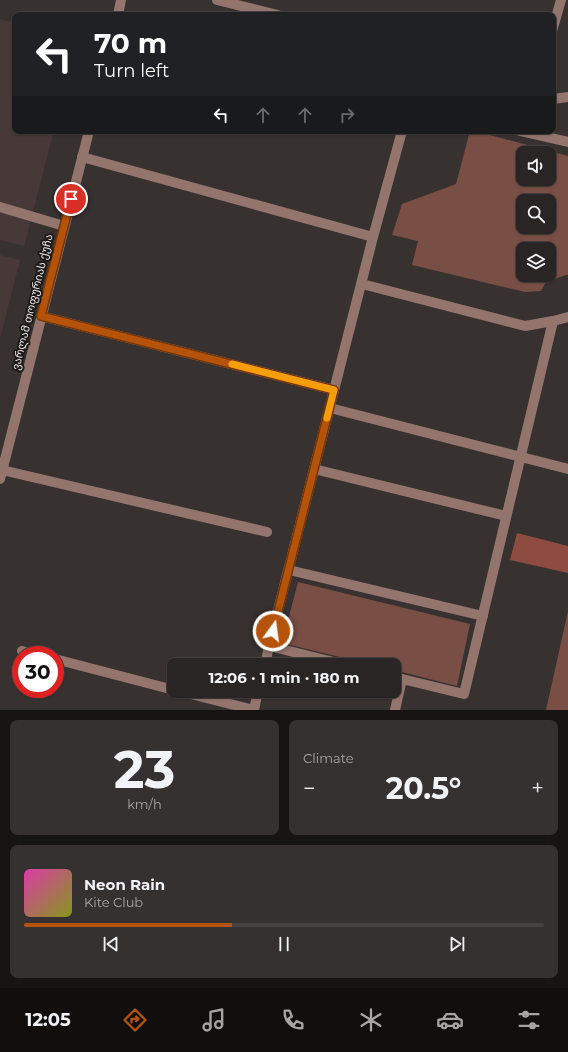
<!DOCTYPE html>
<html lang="en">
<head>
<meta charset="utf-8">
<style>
  body { margin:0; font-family:Montserrat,"Noto Sans Georgian",sans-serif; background:#353131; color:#f1f3f6; height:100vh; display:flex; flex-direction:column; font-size:15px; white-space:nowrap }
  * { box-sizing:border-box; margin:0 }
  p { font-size:13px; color:#a5a5a6 }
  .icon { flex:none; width:22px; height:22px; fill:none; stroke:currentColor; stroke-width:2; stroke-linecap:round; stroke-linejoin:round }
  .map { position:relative; height:710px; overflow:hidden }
  .sheet { display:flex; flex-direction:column; gap:10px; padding:10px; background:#171414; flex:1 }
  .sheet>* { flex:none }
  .top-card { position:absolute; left:12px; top:12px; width:544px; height:122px; border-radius:8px; box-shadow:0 1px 3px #0004,0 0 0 1px #454241; background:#202124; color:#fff; overflow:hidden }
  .tools { position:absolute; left:516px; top:146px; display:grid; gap:8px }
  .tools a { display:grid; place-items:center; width:40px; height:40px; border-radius:8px; background:#292524; box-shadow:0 1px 3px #0004,0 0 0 1px #454241; font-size:20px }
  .speed { position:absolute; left:12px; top:646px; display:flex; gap:8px; font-size:20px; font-weight:700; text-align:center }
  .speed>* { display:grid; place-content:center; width:52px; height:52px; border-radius:50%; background:#292524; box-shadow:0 1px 3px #0004,0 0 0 1px #454241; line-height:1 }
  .speed .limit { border:6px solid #d22; background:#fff; color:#111 }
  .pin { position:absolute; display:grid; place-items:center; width:34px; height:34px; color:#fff; margin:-17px; border:2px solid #fff; border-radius:50%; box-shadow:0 1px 4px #0007 }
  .me { position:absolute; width:44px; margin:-22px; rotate:14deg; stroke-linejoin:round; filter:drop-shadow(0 0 3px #0008) }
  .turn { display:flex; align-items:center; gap:14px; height:84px; padding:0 16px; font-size:18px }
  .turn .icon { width:52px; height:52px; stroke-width:2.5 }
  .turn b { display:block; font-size:28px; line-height:34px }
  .lanes { display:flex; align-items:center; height:38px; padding:0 16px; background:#0003; justify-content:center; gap:20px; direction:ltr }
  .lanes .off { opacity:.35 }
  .big { font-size:30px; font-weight:700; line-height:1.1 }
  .sheet .widget { flex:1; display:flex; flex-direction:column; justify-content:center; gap:6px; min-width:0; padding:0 14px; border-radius:8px; background:#353131 }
  .sheet .dial { align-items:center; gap:0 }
  .dial b { font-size:52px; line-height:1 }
  .song { display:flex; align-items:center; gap:12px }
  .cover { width:48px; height:48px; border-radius:6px; background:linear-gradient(135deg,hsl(320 70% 55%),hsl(70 70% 35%)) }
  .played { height:4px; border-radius:2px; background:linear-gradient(90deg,#b45309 40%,#454241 40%) }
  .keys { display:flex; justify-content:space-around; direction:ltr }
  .heat { display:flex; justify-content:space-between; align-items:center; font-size:22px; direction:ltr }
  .sheet .tiles { flex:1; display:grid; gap:10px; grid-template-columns:1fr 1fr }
  .widget:last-child { grid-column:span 2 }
  .trip { position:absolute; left:167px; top:658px; width:234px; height:40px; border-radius:8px; background:#292524; box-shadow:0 1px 3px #0004,0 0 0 1px #454241; font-weight:700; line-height:40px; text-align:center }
  .menu { display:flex; height:64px; justify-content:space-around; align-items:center; background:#100f0e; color:#a5a5a6 }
  .menu .icon { width:28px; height:28px }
  .menu .current { color:#b45309 }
  .menu b { font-size:18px; color:#f1f3f6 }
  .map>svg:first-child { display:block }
  .built { fill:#463937 }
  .green { fill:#794e45; fill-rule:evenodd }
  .forest { fill:#8d4c3f }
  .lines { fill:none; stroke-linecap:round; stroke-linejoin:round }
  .minor { stroke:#94756e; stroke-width:10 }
  .route-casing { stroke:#753606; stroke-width:10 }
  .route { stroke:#b45309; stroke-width:7 }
  .slow { stroke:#f59e0b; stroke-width:7 }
  .labels { text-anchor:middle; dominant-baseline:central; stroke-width:4; stroke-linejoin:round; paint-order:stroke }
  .street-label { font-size:11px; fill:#e8e4e4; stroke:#1d1a19 }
</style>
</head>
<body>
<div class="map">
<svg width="568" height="710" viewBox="0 0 568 710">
  <rect width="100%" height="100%" fill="#373130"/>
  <g class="built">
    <polygon points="0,19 15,23 15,131 54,131 24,246 0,240"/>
    <polygon points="0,255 20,260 0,339"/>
  </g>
  <g class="green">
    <path d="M470 131H475L568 156V275H566L546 282 541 291 525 292 412 265 418 241 392 235 402 204 456 184ZM523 153H549V179H523ZM523 201H549V227H523ZM523 249H549V275H523Z"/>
    <polygon points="298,582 470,624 457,686 394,670 394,665 373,665 282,643"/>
    <polygon points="568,611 568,710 546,710"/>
  </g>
  <polygon class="forest" points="517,533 568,546 568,573 510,560"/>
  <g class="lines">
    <g class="minor">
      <polyline points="217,0 278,15"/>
      <polyline points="118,15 121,0"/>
      <polyline points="553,28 561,0"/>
      <polyline points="553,99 568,97"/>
      <polyline points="520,131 568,142"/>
      <polyline points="82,157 373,237"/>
      <polyline points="0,207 64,226"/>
      <polyline points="362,284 525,326 553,321 568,317"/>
      <polyline points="41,316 334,390"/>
      <polyline points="330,408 568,469"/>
      <polyline points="314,469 506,516"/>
      <polyline points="2,470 267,532"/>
      <polyline points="0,479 89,131"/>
      <polyline points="289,570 483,616"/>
      <polyline points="22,651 38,655"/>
      <polyline points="55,659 174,690"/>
      <polyline points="265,665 269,646"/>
      <polyline points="346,665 269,646 373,237 402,131"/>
      <polyline points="394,677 402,679 395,710"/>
      <polyline points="402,679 464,694 553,321"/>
      <polyline points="179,691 254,710 258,691"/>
    </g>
  </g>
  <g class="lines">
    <g class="route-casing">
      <polyline id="route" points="71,199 41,316 334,390 273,631"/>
    </g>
    <use href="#route" class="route"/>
    <polyline class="slow" points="232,364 334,390 327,418"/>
  </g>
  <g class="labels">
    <g class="street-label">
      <text transform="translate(32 302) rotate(-76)">ვარლამ თოფურიას ქუჩა</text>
    </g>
  </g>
</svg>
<div class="tools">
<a><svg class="icon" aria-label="sound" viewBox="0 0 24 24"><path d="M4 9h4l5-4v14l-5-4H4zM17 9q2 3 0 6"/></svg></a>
<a><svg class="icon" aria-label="search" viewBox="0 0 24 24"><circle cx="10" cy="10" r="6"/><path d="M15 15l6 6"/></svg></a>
<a><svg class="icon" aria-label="layers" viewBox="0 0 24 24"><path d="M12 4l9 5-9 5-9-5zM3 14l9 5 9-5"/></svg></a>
</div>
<div class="speed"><div class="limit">30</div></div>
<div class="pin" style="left:71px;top:199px;background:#d93025"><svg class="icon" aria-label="arrive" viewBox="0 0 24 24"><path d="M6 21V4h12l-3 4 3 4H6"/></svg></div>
<svg class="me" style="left:273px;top:631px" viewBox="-20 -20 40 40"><circle r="17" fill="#b45309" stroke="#fff" stroke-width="3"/><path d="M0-11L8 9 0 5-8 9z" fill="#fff"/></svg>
<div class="trip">12:06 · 1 min · 180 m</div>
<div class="top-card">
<div class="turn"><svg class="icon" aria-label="left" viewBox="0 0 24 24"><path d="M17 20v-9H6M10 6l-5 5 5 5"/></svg><div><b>70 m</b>Turn left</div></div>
<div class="lanes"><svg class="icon" aria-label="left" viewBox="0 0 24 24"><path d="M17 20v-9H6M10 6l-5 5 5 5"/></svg><svg class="icon off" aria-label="ahead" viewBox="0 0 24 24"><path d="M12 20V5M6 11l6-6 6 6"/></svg><svg class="icon off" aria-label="ahead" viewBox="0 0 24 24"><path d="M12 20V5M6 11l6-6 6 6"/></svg><svg class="icon off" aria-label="right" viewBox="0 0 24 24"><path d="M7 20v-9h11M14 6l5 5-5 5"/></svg></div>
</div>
</div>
<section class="sheet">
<div class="tiles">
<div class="widget dial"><b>23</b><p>km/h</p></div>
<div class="widget"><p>Climate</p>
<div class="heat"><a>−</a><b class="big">20.5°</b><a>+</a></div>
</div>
<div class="widget">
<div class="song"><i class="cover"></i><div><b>Neon Rain</b><p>Kite Club</p></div></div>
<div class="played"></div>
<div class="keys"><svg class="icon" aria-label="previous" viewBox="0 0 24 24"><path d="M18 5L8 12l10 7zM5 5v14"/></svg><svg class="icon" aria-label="pause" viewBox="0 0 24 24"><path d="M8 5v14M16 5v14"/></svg><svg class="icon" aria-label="next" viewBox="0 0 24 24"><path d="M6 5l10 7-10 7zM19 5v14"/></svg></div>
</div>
</div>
</section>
<nav class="menu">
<b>12:05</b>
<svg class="icon current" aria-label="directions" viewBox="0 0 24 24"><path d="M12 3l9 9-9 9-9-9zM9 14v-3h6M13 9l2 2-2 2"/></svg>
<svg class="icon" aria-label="music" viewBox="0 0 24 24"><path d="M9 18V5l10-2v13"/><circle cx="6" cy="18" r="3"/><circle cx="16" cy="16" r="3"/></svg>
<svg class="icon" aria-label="phone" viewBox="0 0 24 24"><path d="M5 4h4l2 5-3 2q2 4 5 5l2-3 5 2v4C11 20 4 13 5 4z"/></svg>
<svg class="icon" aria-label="climate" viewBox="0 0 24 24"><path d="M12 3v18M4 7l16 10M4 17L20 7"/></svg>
<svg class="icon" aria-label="car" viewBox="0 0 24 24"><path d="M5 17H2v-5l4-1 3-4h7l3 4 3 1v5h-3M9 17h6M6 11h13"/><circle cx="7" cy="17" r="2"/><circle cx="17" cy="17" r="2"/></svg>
<svg class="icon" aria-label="filters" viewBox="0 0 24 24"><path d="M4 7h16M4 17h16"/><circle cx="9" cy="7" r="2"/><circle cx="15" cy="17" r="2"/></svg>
</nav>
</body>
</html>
